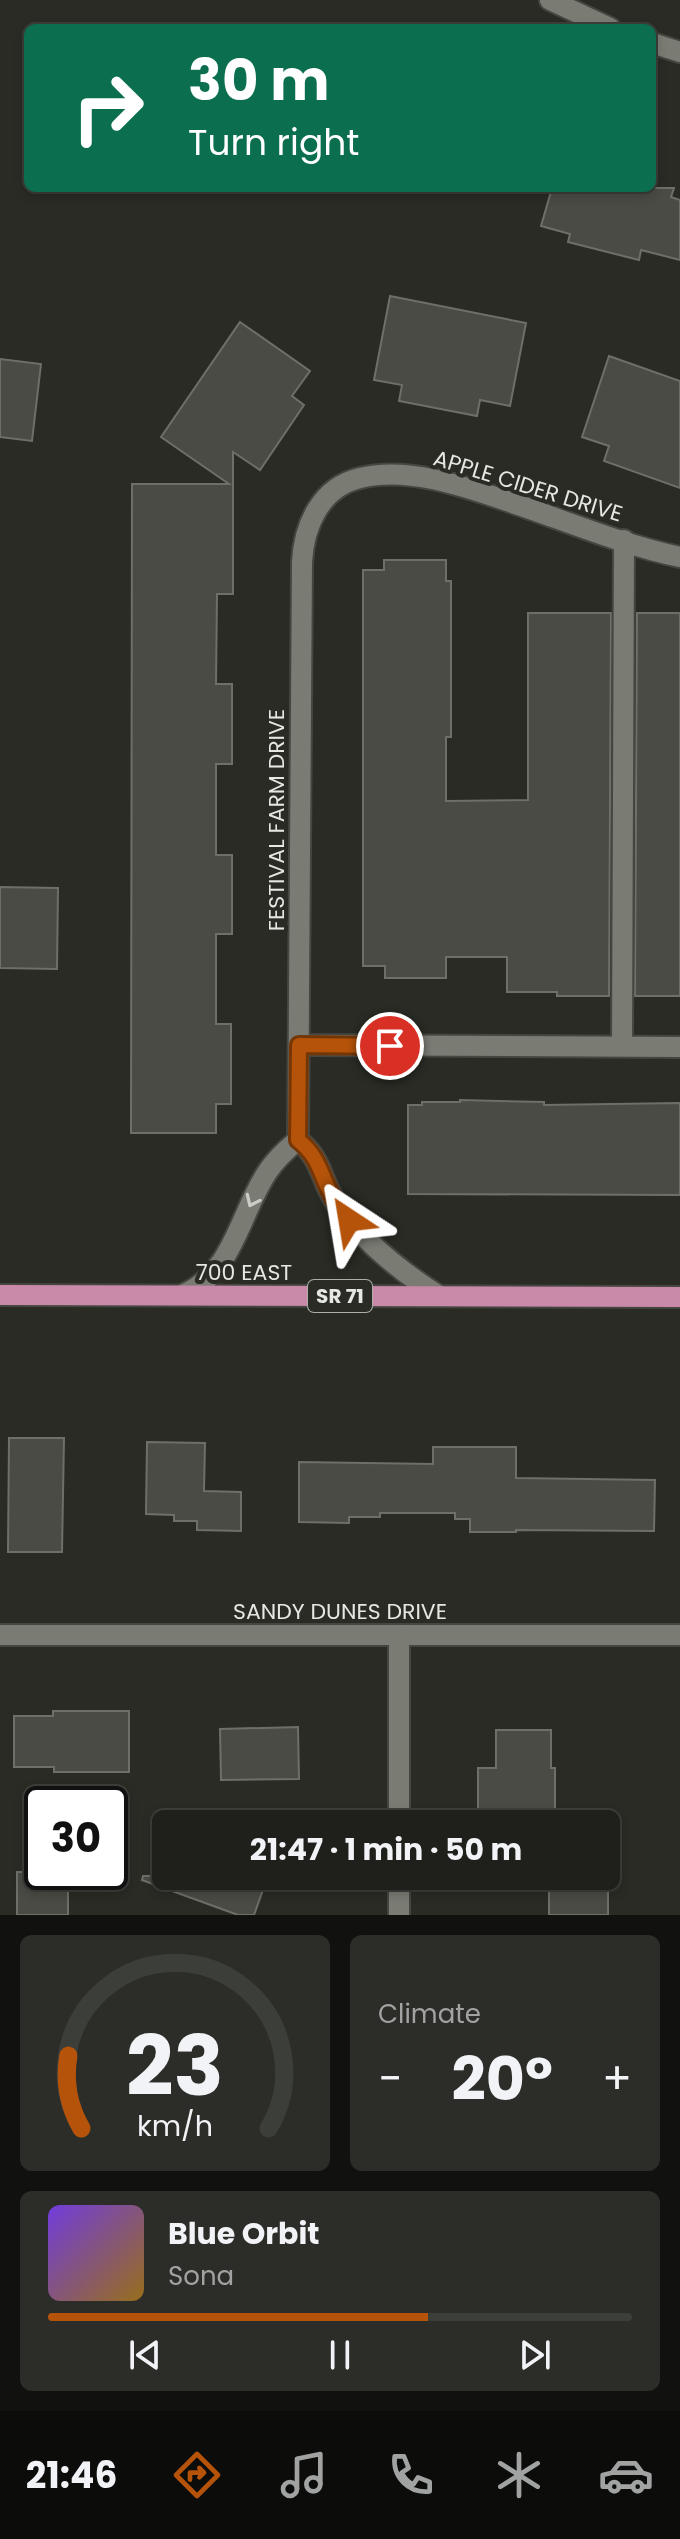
<!DOCTYPE html>
<html lang="en">
<head>
<meta charset="utf-8">
<style>
  body { margin:0; font-family:Poppins,sans-serif; background:#2c2d28; color:#f1f3f6; height:100vh; display:flex; flex-direction:column; font-size:30px; white-space:nowrap }
  * { box-sizing:border-box; margin:0 }
  p { font-size:26px; color:#a1a3a3 }
  .icon { flex:none; width:44px; height:44px; fill:none; stroke:currentColor; stroke-width:2; stroke-linecap:round; stroke-linejoin:round }
  .map { position:relative; height:1915px; overflow:hidden }
  .sheet { display:flex; flex-direction:column; gap:20px; padding:20px; background:#11120f; flex:1 }
  .sheet>* { flex:none }
  .banner { position:absolute; left:24px; top:24px; width:632px; height:168px; border-radius:12px; box-shadow:0 4px 12px #0003,0 0 0 2px #3c3e3a; background:#0b6e4f; color:#fff; overflow:hidden }
  .speed { position:absolute; left:24px; top:1786px; display:flex; gap:16px; font-size:40px; font-weight:700; text-align:center }
  .speed>* { display:grid; place-content:center; width:104px; height:104px; border-radius:50%; background:#1f201b; box-shadow:0 4px 12px #0003,0 0 0 2px #3c3e3a; line-height:1 }
  .speed .limit { border:4px solid #111; border-radius:12px; background:#fff; color:#111 }
  .pin { position:absolute; display:grid; place-items:center; width:68px; height:68px; color:#fff; margin:-34px; border:4px solid #fff; border-radius:50%; box-shadow:0 2px 8px #0007 }
  .me { position:absolute; width:88px; margin:-44px; rotate:327deg; stroke-linejoin:round; filter:drop-shadow(0 0 6px #0008) }
  .turn { display:flex; align-items:center; gap:28px; height:168px; padding:0 32px; font-size:36px }
  .turn .icon { width:104px; height:104px; stroke-width:2.5 }
  .turn b { display:block; font-size:56px; line-height:68px }
  .big { font-size:60px; font-weight:700; line-height:1.1 }
  .sheet .tile { flex:1; display:flex; flex-direction:column; justify-content:center; gap:12px; min-width:0; padding:0 28px; border-radius:12px; background:#2c2d28 }
  .sheet .dial { align-items:center; gap:0 }
  .dial svg { height:208px; overflow:visible; fill:none; stroke:#3c3e3a; stroke-width:7; stroke-linecap:round; text-anchor:middle }
  .dial text { fill:#f1f3f6; stroke:none }
  .song { display:flex; align-items:center; gap:24px }
  .cover { width:96px; height:96px; border-radius:12px; background:linear-gradient(135deg,hsl(260 70% 55%),hsl(40 70% 35%)) }
  .played { height:8px; border-radius:4px; background:linear-gradient(90deg,#b45309 65%,#3c3e3a 65%) }
  .keys { display:flex; justify-content:space-around; direction:ltr }
  .heat { display:flex; justify-content:space-between; align-items:center; font-size:44px; direction:ltr }
  .sheet .tiles { flex:1; display:grid; gap:20px; grid-template-columns:1fr 1fr }
  .tile:last-child { grid-column:span 2 }
  .trip { position:absolute; left:152px; top:1810px; width:468px; height:80px; border-radius:12px; background:#1f201b; box-shadow:0 4px 12px #0003,0 0 0 2px #3c3e3a; font-weight:700; line-height:80px; text-align:center }
  .menu { display:flex; height:128px; justify-content:space-around; align-items:center; background:#0c0d0b; color:#a1a3a3 }
  .menu .icon { width:56px; height:56px }
  .menu .selected { color:#b45309 }
  .menu b { font-size:36px; color:#f1f3f6 }
  .map>svg:first-child { display:block }
  .building { fill:#494b44; stroke:#6d7068; stroke-width:2 }
  .lines { fill:none; stroke-linecap:round; stroke-linejoin:round }
  .service-casing { stroke:#454640; stroke-width:24 }
  .minor-casing { stroke:#454640; stroke-width:24 }
  .primary-casing { stroke:#454640; stroke-width:24 }
  .service { stroke:#7a7c74; stroke-width:20 }
  .minor { stroke:#7a7c74; stroke-width:20 }
  .primary { stroke:#c989a8; stroke-width:20 }
  .oneway { stroke:#caccc6 }
  .route-casing { stroke:#753606; stroke-width:20 }
  .route { stroke:#b45309; stroke-width:14 }
  .labels { text-anchor:middle; dominant-baseline:central; stroke-width:8; stroke-linejoin:round; paint-order:stroke }
  .shield { fill:#292b24; stroke:#adafa9; stroke-width:2 }
  .shield-label { font-size:20px; font-weight:bold; fill:#e5e7e2 }
  .street-label { font-size:22px; fill:#e5e7e2; stroke:#292b24 }
</style>
</head>
<body>
<div class="map">
<svg width="680" height="1915" viewBox="0 0 680 1915">
  <rect width="100%" height="100%" fill="#292b24"/>
  <g class="building">
    <polygon points="552,188 674,188 671,197 680,200 680,260 641,250 639,260 568,242 570,234 541,226"/>
    <polygon points="390,296 526,323 510,406 480,400 477,416 399,401 402,385 374,380"/>
    <polygon points="240,322 310,371 292,396 304,405 260,470 233,452 233,594 217,594 216,684 232,684 232,764 216,764 216,855 232,855 232,934 216,934 216,1024 231,1024 231,1104 216,1104 216,1133 131,1133 132,484 229,484 161,437"/>
    <polygon points="609,356 680,381 680,488 604,461 609,446 582,437"/>
    <polygon points="0,359 41,364 32,441 0,437"/>
    <polygon points="384,560 446,560 446,581 451,581 451,737 446,737 446,801 528,800 528,613 611,613 609,996 557,996 557,992 507,992 507,957 446,957 446,978 385,978 385,966 363,966 363,570 384,570"/>
    <polygon points="637,613 680,613 680,996 635,996"/>
    <polygon points="0,887 58,888 57,969 0,968"/>
    <polygon points="460,1100 544,1102 544,1105 680,1103 680,1195 408,1194 408,1105 422,1105 422,1102 460,1102"/>
    <polygon points="9,1438 64,1438 62,1552 8,1552"/>
    <polygon points="147,1442 205,1443 204,1491 241,1492 241,1531 197,1530 197,1521 174,1521 174,1515 146,1514"/>
    <polygon points="433,1447 516,1447 516,1478 655,1480 654,1531 516,1530 516,1532 470,1532 470,1519 455,1519 455,1513 380,1513 380,1517 349,1517 349,1523 299,1522 299,1462 433,1464"/>
    <polygon points="53,1711 129,1711 129,1772 54,1772 54,1767 14,1767 14,1716 53,1716"/>
    <polygon points="298,1727 299,1779 221,1780 220,1729"/>
    <polygon points="496,1730 551,1730 551,1768 555,1768 555,1818 478,1818 478,1768 496,1768"/>
    <polygon points="606,1858 608,1858 608,1915 549,1915 549,1876 606,1876"/>
    <rect x="17" y="1872" width="51" height="43"/>
    <polygon points="143,1876 261,1876 258,1884 264,1887 254,1915 238,1915 142,1880"/>
  </g>
  <g class="lines">
    <g class="service-casing">
      <g id="service">
        <polyline points="299,1045 680,1047"/>
        <polyline points="622,1046 624,540"/>
      </g>
    </g>
    <g class="minor-casing">
      <g id="minor">
        <polyline points="550,0 610,28"/>
        <polyline points="652,43 680,52"/>
        <path d="M298 1140C323 1160 320 1179 336 1203 363 1242 400 1271 439 1296"/>
        <path d="M182 1295C234 1273 239 1214 268 1171 276 1159 287 1149 298 1140L302 562C304 525 321 487 360 478 408 466 466 487 510 502 566 521 623 545 680 557"/>
        <polyline points="0,1635 680,1635"/>
        <polyline points="399,1635 399,1824"/>
        <polyline points="399,1876 399,1915"/>
      </g>
    </g>
    <g class="primary-casing">
      <polyline id="primary" points="0,1295 680,1297"/>
    </g>
    <use href="#service" class="service"/>
    <use href="#minor" class="minor"/>
    <use href="#primary" class="primary"/>
  </g>
  <defs><path id="oneway-chevron" d="M-2-3.5L2.5 0L-2 3.5" fill="none" stroke-width="1.6" stroke-linecap="round" stroke-linejoin="round" transform="scale(2)"/></defs>
  <use class="oneway" href="#oneway-chevron" transform="translate(252 1201) rotate(115)"/>
  <g class="lines">
    <g class="route-casing">
      <path id="route" d="M349 1220C343 1212 336 1204 331 1194 319 1171 319 1157 298 1140L299 1045 390 1046"/>
    </g>
    <use href="#route" class="route"/>
  </g>
  <g class="labels">
    <rect class="shield" x="308" y="1280" width="64" height="32" rx="6"/>
    <g class="shield-label">
      <text x="340" y="1296">SR 71</text>
    </g>
    <g class="street-label">
      <text transform="translate(528 486) rotate(17)">APPLE CIDER DRIVE</text>
      <text transform="translate(276 820) rotate(-90)">FESTIVAL FARM DRIVE</text>
      <text x="244" y="1272">700 EAST</text>
      <text x="340" y="1611">SANDY DUNES DRIVE</text>
    </g>
  </g>
</svg>
<div class="speed"><div class="limit">30</div></div>
<div class="pin" style="left:390px;top:1046px;background:#d93025"><svg class="icon" aria-label="arrive" viewBox="0 0 24 24"><path d="M6 21V4h12l-3 4 3 4H6"/></svg></div>
<svg class="me" style="left:349px;top:1220px" viewBox="-20 -20 40 40"><path d="M0-17L14 15 0 8-14 15z" fill="#b45309" stroke="#fff" stroke-width="4"/></svg>
<div class="trip">21:47 · 1 min · 50 m</div>
<div class="banner">
<div class="turn"><svg class="icon" aria-label="right" viewBox="0 0 24 24"><path d="M7 20v-9h11M14 6l5 5-5 5"/></svg><div><b>30 m</b>Turn right</div></div>
</div>
</div>
<section class="sheet">
<div class="tiles">
<div class="tile dial"><svg viewBox="0 0 100 80">
<path d="M14 69A42 42 0 1 1 86 69"/>
<path d="M14 69A42 42 0 0 1 9 41" stroke="#b45309"/>
<text x="50" y="56" font-size="32" font-weight="700">23</text>
<text x="50" y="72" font-size="11">km/h</text>
</svg></div>
<div class="tile"><p>Climate</p>
<div class="heat"><a>−</a><b class="big">20°</b><a>+</a></div>
</div>
<div class="tile">
<div class="song"><i class="cover"></i><div><b>Blue Orbit</b><p>Sona</p></div></div>
<div class="played"></div>
<div class="keys"><svg class="icon" aria-label="previous" viewBox="0 0 24 24"><path d="M18 5L8 12l10 7zM5 5v14"/></svg><svg class="icon" aria-label="pause" viewBox="0 0 24 24"><path d="M8 5v14M16 5v14"/></svg><svg class="icon" aria-label="next" viewBox="0 0 24 24"><path d="M6 5l10 7-10 7zM19 5v14"/></svg></div>
</div>
</div>
</section>
<nav class="menu">
<b>21:46</b>
<svg class="icon selected" aria-label="directions" viewBox="0 0 24 24"><path d="M12 3l9 9-9 9-9-9zM9 14v-3h6M13 9l2 2-2 2"/></svg>
<svg class="icon" aria-label="music" viewBox="0 0 24 24"><path d="M9 18V5l10-2v13"/><circle cx="6" cy="18" r="3"/><circle cx="16" cy="16" r="3"/></svg>
<svg class="icon" aria-label="phone" viewBox="0 0 24 24"><path d="M5 4h4l2 5-3 2q2 4 5 5l2-3 5 2v4C11 20 4 13 5 4z"/></svg>
<svg class="icon" aria-label="climate" viewBox="0 0 24 24"><path d="M12 3v18M4 7l16 10M4 17L20 7"/></svg>
<svg class="icon" aria-label="car" viewBox="0 0 24 24"><path d="M5 17H2v-5l4-1 3-4h7l3 4 3 1v5h-3M9 17h6M6 11h13"/><circle cx="7" cy="17" r="2"/><circle cx="17" cy="17" r="2"/></svg>
</nav>
</body>
</html>
